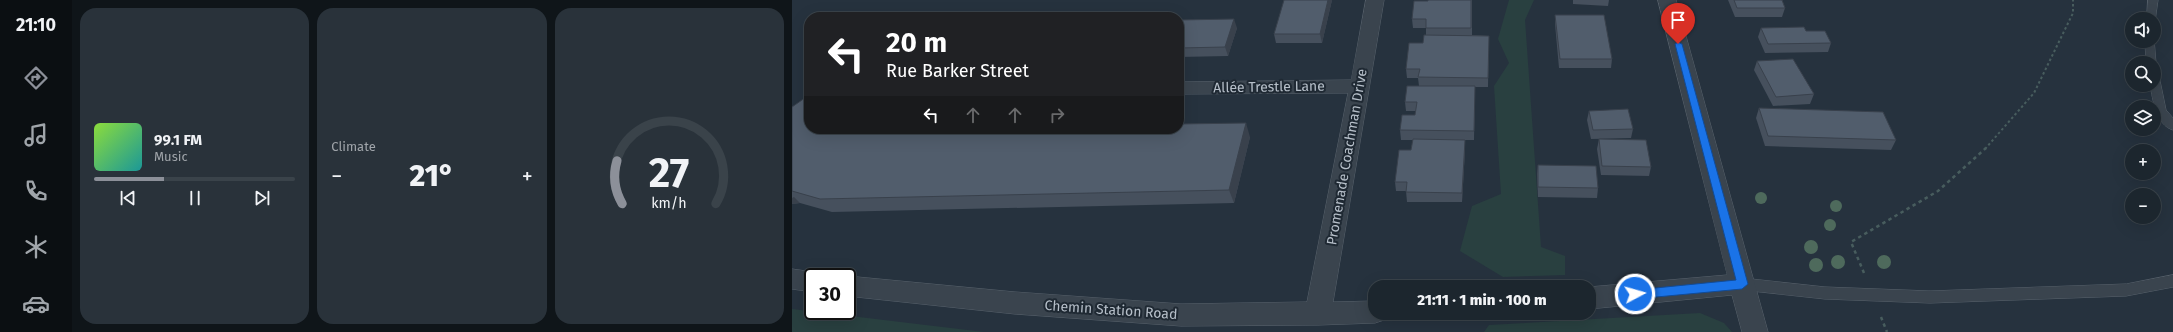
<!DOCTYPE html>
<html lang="en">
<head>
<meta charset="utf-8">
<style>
  body { margin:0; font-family:"Fira Sans",sans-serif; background:#29323a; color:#f1f3f6; height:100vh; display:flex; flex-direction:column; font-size:15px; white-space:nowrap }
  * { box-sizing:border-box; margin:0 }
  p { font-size:13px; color:#a0a5aa }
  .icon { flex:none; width:22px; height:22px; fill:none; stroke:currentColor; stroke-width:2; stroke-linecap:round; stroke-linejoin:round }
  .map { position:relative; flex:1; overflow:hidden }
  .details { display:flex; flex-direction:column; gap:8px; padding:8px; background:#0f1519; width:720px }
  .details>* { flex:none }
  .top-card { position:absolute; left:12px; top:12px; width:380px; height:122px; border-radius:16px; box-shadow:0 4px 16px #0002,0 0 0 1px #3a434a; background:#202124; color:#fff; overflow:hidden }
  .fabs { position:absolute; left:1333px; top:12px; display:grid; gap:8px }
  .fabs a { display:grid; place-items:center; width:36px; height:36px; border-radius:50%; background:#1c262e; box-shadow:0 4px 16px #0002,0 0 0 1px #3a434a; font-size:20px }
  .speed { position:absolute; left:12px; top:268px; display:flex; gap:8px; font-size:20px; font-weight:700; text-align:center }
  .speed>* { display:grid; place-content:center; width:52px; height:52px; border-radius:50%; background:#1c262e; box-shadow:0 4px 16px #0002,0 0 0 1px #3a434a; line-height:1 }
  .speed .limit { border:2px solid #111; border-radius:6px; background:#fff; color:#111 }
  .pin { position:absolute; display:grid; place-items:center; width:34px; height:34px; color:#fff; margin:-41px -17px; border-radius:50% 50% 50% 0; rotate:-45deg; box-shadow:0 0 4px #0007 }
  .pin .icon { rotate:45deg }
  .me { position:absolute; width:44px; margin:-22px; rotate:84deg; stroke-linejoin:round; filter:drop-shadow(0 0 3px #0008) }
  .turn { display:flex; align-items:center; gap:14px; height:84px; padding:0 16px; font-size:18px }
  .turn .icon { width:52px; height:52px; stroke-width:2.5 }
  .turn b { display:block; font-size:28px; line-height:34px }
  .lanes { display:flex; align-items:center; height:38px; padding:0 16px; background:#0003; justify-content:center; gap:20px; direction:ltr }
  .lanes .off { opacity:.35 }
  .big { font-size:30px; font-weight:800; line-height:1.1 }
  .details .card { flex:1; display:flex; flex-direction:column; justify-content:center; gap:6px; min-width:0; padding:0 14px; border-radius:16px; background:#29323a }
  .details .dial { align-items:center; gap:0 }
  .dial svg { height:104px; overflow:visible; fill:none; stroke:#3a434a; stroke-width:7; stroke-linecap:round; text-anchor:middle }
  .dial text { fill:#f1f3f6; stroke:none }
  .song { display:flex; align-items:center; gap:12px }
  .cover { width:48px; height:48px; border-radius:6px; background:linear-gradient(135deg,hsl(90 70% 55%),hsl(180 70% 35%)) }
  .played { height:4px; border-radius:2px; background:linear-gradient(90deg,#8c9099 35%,#3a434a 35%) }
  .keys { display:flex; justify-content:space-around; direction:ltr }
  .heat { display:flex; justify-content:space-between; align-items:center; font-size:22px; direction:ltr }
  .details .tiles { flex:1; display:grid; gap:8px; grid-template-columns:repeat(3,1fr) }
  .trip { position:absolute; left:576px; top:280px; width:228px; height:40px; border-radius:16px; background:#1c262e; box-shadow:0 4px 16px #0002,0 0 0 1px #3a434a; font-weight:800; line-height:40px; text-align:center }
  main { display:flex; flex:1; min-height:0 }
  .tab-bar { display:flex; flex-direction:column; width:72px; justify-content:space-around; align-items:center; background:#0b0f12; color:#a0a5aa }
  .tab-bar .icon { width:28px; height:28px }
  .tab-bar .active { color:#8c9099 }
  .tab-bar b { font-size:18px; color:#f1f3f6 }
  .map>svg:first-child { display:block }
  .green { fill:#294040 }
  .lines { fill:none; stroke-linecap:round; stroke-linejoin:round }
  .lane-casing { stroke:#58626c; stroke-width:1 }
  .street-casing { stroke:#58626c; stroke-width:1 }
  .path-far1 { stroke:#485d5e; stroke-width:2; stroke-dasharray:2.5 2.5; stroke-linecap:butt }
  .path { stroke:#485d5e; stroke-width:2.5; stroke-dasharray:3.5 3.5; stroke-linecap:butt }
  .lane { fill:#3a444e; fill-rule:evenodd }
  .street { fill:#3a444e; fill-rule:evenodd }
  .tree { fill:#4e6a5c }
  .wall { fill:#46505d }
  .shaded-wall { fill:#39414c }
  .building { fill:#515d6c; stroke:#39414c }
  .route { fill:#1a73e8; stroke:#114b97 }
  .labels { text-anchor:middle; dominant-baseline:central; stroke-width:4; stroke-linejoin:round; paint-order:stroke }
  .street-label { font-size:14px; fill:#b6bfc9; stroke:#1f2933 }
</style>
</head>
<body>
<main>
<nav class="tab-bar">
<b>21:10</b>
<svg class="icon active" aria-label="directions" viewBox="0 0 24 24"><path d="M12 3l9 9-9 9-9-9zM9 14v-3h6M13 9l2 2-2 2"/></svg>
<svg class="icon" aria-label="music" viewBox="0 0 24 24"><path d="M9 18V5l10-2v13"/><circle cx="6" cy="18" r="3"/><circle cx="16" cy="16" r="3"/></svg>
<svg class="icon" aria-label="phone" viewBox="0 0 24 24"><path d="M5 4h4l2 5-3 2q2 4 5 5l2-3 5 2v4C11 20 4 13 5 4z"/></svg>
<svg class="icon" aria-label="climate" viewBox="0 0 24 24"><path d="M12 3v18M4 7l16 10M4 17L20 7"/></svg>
<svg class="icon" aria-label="car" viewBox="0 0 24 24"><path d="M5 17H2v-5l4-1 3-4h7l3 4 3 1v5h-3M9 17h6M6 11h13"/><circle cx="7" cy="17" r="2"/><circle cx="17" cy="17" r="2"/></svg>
</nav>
<section class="details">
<div class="tiles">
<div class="card">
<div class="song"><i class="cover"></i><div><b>99.1 FM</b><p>Music</p></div></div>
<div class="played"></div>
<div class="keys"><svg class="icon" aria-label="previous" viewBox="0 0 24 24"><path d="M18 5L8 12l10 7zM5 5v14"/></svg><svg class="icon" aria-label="pause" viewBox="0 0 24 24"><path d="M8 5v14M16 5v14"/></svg><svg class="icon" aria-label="next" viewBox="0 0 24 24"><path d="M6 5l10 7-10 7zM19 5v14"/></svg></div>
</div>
<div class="card"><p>Climate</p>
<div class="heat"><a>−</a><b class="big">21°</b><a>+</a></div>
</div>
<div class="card dial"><svg viewBox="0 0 100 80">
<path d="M14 69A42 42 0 1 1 86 69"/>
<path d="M14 69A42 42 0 0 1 10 36" stroke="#8c9099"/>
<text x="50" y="56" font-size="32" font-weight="700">27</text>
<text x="50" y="72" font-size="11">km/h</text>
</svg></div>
</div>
</section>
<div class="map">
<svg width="1381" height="332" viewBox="0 0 1381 332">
  <rect width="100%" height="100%" fill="#26323e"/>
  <g class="green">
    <polygon points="717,0 742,0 733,20 749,247 773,256 773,275 711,277 668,251 680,206 709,194 702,86 717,63 706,39"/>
    <polygon points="0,309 192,332 0,332"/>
    <polygon points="908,313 932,323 940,332 692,332 697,325"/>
  </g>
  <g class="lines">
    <g class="lane-casing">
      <g id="lane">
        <polygon points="1356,0 1366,0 1363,21 1362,19 1355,19"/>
        <polygon points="1362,39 1364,63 1362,65 1362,63 1354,63 1353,41 1362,41"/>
        <path d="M1362 73 1367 76 1374 110 1381 118V130C1364 125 1361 100 1358 85H1362Z"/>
        <polygon points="1381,275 1381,287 1334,296 1138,303 1033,299 950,290 945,288 943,284 945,280 950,278 1033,287 1138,291 1334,284"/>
      </g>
    </g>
    <g class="street-casing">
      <g id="street">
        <polygon points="574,0 592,0 541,302 583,301 583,313 596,313 592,320 583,323 526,325 389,326 223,314 55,296 55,277 51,277 55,276 223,292 389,304 515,302 556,93 387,94 387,82 559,80"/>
        <polygon points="866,0 884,0 976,332 950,332 940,295 797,309 797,287 935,275"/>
        <polygon points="0,269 21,272 31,277 21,277 21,292 0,289"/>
      </g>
    </g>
    <polyline class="path-far1" points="1193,149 1242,93 1281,13 1281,0"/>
    <g class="path">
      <polyline points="1072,273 1059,242 1146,191 1194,148"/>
      <polyline points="1089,317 1095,332"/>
    </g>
    <use href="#lane" class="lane"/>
    <use href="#street" class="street"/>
  </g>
  <g class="tree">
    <circle cx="969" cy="198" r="6"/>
    <circle cx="1044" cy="206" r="6"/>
    <circle cx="1038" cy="225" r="6"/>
    <circle cx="1019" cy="247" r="7"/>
    <circle cx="1046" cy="262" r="7"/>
    <circle cx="1092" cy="262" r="7"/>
    <circle cx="1024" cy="265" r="7"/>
  </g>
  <g class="wall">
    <polygon points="540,0 530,43 484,43 482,34"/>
    <polygon points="680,0 680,35 697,36 696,87 683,87 682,140 673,140 673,150 670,202 615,202 614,191 604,191 603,182 619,150 621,140 609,140 608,130 623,115 624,111 614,111 613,102 627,86 626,78 615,78 614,69 631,43 634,35 634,28 621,28 620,19 636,1"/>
    <polygon points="781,0 817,0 816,6 781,4"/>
    <polygon points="936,0 990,0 993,8 990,17 943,17"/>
    <polygon points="763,15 820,59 819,68 767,68 763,24"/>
    <polygon points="387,20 445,28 436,56 387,57"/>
    <polygon points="969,28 1014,31 1039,43 1036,52 973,53 966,37"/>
    <polygon points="965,61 1022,94 1018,104 981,106 962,70"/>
    <polygon points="0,107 17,129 458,137 442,203 40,212 8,203 0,204"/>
    <polygon points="967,108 1104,140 1099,150 973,146 964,118"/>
    <polygon points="797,111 841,129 839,138 799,139 795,120"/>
    <polygon points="807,139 859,167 857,176 809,175 805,149"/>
    <polygon points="746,165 806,188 805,198 746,197 745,174"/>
  </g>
  <g class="shaded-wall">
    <polygon points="536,0 540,0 530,43 528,34"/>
    <polygon points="442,19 445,28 436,56 433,47"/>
    <polygon points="454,123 458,137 442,203 437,190"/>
    <polygon points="673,140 673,150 670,202 670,193"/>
    <polygon points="2,197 8,203 0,204 0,198"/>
  </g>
  <g class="building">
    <polygon points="492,0 536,0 528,34 482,34"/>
    <polygon points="636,0 679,0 679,28 634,28 634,19 620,19 622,1 636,1"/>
    <polygon points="942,0 990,0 993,8 945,8"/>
    <polygon points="763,15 812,15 820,59 768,59"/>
    <polygon points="442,19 433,47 387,48 387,20"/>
    <polygon points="1012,27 1014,31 1033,31 1039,43 976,44 969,28"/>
    <polygon points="632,35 697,36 696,78 626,77 628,69 614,69 617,43 631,43"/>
    <polygon points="1001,59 1022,94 984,97 965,61"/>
    <polygon points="615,86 683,86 682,131 608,130 610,115 623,115 625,102 613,102"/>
    <polygon points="17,95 17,129 387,129 387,124 454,123 437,190 28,199 0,191 0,107"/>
    <polygon points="967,108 1091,112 1104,140 976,136"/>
    <polygon points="836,109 841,129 801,130 797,111"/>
    <polygon points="621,139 673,140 670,193 614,192 615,182 603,182 607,150 619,150"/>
    <polygon points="807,139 854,140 859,167 810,166"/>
    <polygon points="746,165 804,166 806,188 746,187"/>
  </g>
  <polygon class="route" points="886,42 890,44 956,284 950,289 843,299 838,294 843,290 944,280 883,44"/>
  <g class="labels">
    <g class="street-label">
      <text transform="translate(477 87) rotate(-1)">Allée Trestle Lane</text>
      <text transform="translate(555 157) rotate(-80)">Promenade Coachman Drive</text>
      <text transform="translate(319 310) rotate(4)">Chemin Station Road</text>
    </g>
  </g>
</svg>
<div class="fabs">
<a><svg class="icon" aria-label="sound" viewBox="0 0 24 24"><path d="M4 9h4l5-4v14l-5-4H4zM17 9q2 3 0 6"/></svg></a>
<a><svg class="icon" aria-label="search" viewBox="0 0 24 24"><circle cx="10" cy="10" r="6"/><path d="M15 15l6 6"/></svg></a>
<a><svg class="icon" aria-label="layers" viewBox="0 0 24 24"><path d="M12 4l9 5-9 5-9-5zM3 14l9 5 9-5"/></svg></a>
<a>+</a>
<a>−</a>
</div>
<div class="speed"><div class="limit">30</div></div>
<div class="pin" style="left:886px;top:44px;background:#d93025"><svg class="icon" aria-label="arrive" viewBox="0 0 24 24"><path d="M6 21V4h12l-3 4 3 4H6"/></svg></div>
<svg class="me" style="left:843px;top:294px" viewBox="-20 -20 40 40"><circle r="17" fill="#1a73e8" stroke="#fff" stroke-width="3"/><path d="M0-11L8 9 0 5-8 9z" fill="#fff"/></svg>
<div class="trip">21:11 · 1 min · 100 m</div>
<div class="top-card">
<div class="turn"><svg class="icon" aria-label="left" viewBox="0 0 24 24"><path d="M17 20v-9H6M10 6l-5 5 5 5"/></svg><div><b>20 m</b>Rue Barker Street</div></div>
<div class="lanes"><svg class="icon" aria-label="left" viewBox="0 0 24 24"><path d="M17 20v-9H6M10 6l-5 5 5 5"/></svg><svg class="icon off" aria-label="ahead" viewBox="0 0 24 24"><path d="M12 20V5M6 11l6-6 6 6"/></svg><svg class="icon off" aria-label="ahead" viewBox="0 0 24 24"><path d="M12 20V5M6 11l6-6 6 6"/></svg><svg class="icon off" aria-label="right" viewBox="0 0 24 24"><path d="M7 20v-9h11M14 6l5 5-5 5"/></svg></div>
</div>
</div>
</main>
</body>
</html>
